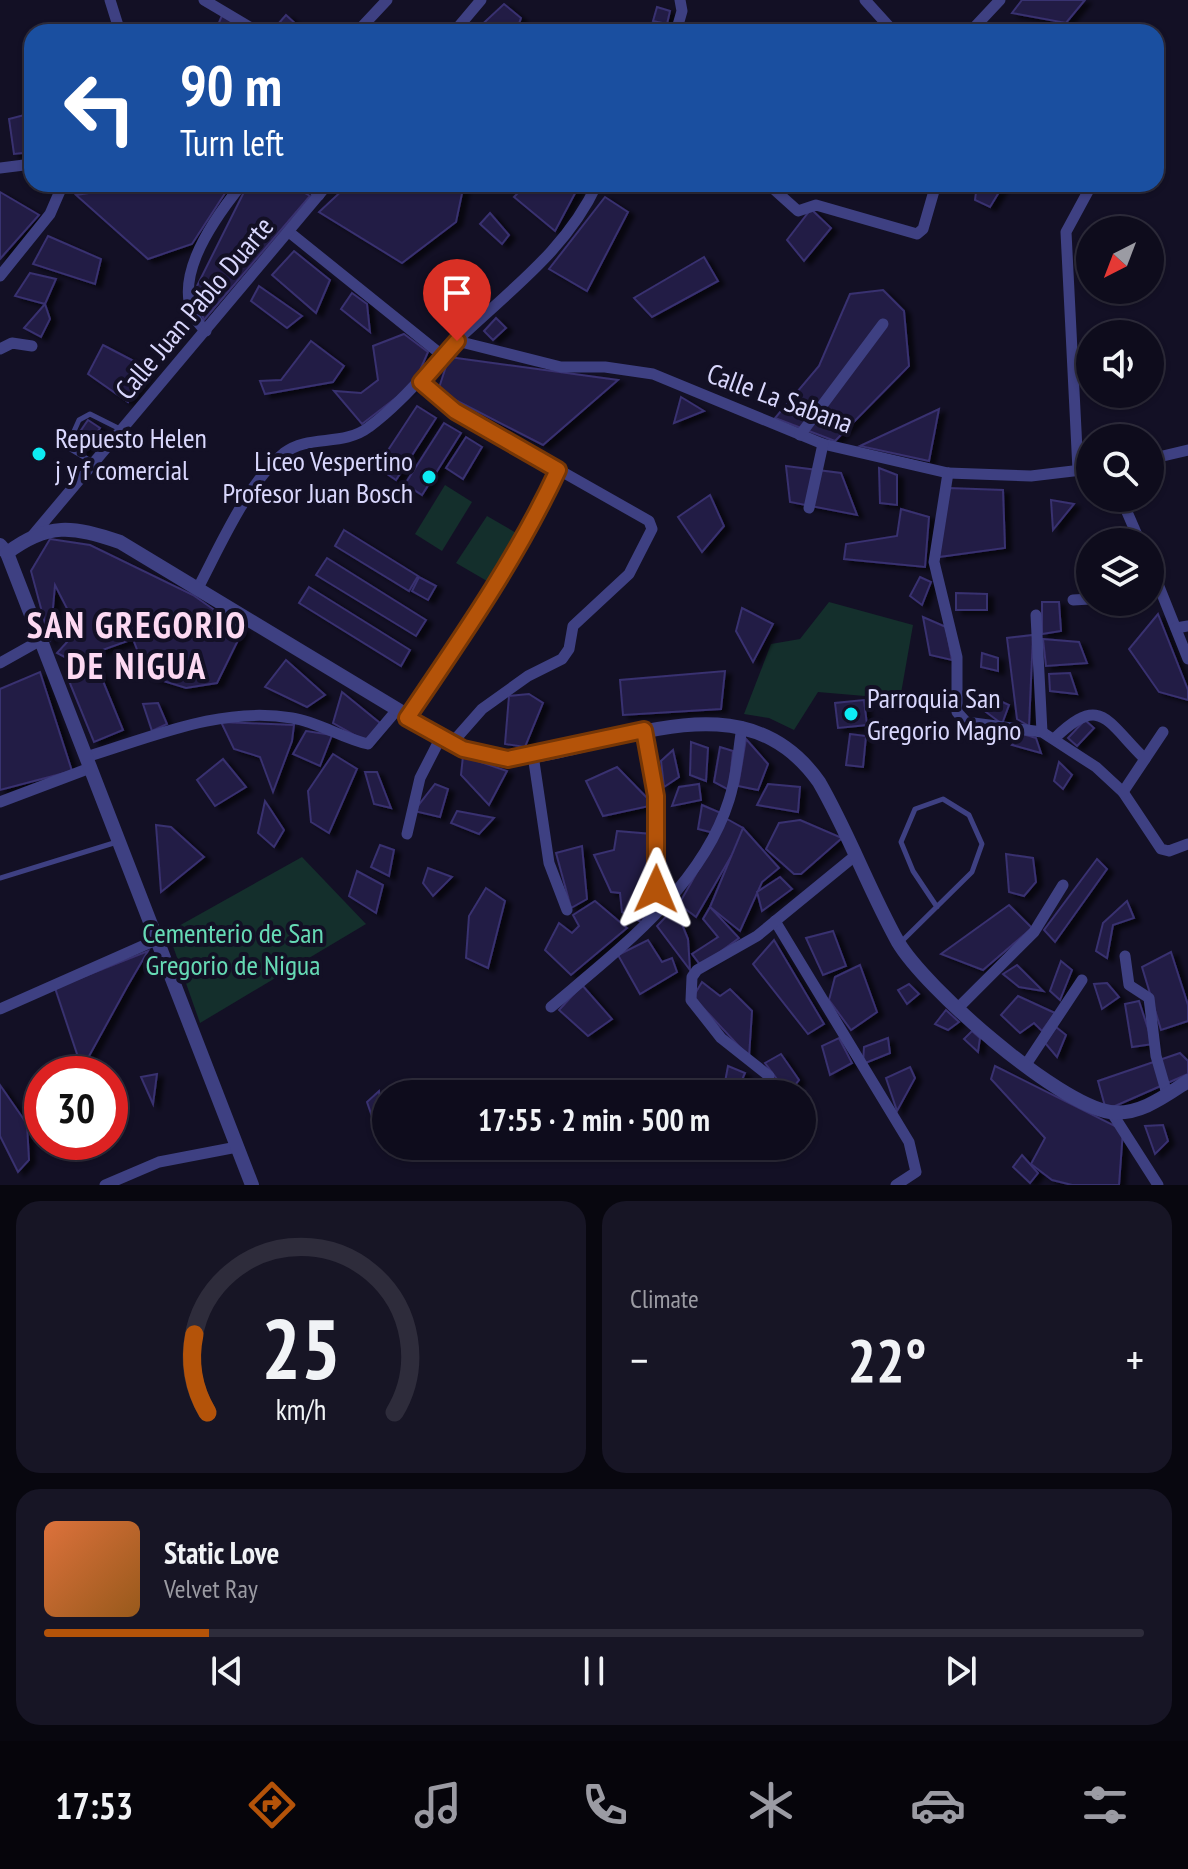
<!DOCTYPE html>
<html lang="en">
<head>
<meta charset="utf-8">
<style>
	body { margin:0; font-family:"PT Sans Narrow",sans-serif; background:#171525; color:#f1f3f6; height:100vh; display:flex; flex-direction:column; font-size:30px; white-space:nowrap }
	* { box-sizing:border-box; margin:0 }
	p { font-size:26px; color:#9b9ba3 }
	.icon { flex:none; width:44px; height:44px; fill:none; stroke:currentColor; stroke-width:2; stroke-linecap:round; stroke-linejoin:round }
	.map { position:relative; height:1185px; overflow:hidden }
	.sheet { display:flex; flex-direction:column; gap:16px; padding:16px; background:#08070f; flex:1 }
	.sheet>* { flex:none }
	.guide { position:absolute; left:24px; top:24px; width:1140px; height:168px; border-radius:24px; box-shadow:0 2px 6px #0004,0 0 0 2px #2e2c3b; background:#1a4fa0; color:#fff; overflow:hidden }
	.needle { width:52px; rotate:222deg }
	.fabs { position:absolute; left:1076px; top:216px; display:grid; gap:16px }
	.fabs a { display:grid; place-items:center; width:88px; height:88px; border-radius:50%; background:#0e0c1c; box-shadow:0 2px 6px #0004,0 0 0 2px #2e2c3b; font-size:40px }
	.speed { position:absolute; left:24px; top:1056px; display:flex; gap:16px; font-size:40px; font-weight:700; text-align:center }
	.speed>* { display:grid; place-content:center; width:104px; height:104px; border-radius:50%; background:#0e0c1c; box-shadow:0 2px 6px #0004,0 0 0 2px #2e2c3b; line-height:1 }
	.speed .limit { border:12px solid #d22; background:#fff; color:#111 }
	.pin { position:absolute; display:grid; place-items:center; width:68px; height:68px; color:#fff; margin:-82px -34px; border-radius:50% 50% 50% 0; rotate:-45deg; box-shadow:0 0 8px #0007 }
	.pin .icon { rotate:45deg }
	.me { position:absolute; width:88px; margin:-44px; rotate:1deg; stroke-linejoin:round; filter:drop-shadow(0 0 6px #0008) }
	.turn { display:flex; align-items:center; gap:28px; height:168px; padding:0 24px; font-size:36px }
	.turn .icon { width:104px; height:104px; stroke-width:2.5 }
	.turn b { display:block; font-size:56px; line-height:68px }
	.big { font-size:60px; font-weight:800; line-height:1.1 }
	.sheet .tile { flex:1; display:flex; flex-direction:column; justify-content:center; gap:12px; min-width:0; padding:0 28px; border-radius:24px; background:#171525 }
	.sheet .dial { align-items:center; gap:0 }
	.dial svg { height:208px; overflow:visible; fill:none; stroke:#2e2c3b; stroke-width:7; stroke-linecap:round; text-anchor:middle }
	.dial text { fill:#f1f3f6; stroke:none }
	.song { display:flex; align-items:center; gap:24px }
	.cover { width:96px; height:96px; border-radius:12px; background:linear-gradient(135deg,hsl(20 70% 55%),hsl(30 70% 35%)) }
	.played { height:8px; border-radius:4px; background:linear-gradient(90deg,#b45309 15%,#2e2c3b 15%) }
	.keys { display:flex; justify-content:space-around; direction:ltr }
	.heat { display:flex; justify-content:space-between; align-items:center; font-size:44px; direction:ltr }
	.sheet .tiles { flex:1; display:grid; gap:16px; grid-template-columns:1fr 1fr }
	.tile:last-child { grid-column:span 2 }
	.trip { position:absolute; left:372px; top:1080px; width:444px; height:80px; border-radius:40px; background:#0e0c1c; box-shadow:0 2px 6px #0004,0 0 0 2px #2e2c3b; font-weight:800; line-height:80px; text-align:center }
	.dock { display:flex; height:128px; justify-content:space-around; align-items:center; background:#06050b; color:#9b9ba3 }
	.dock .icon { width:56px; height:56px }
	.dock .on { color:#b45309 }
	.dock b { font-size:36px; color:#f1f3f6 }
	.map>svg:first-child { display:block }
</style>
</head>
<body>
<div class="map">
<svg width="1188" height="1185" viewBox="0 0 1188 1185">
	<defs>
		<filter id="shadow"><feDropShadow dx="6" dy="3.5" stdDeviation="2" flood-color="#0009"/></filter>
	</defs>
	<rect width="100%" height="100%" fill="#131025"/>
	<!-- green -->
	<g fill="#142f2c">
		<polygon points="445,485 472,502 442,551 415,534"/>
		<polygon points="487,516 518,534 487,581 456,563"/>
		<polygon points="829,602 913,625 900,699 818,692 794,730 769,718 744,714 771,644 800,639"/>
		<polygon points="302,857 366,924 200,1023 168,932"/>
	</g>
	<!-- building -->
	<g fill="#231d45" stroke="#393070" stroke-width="2" filter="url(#shadow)">
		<polygon points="1022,0 1085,0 1066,23 1012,13"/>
		<polygon points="504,4 521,18 516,32 474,32"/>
		<polygon points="657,7 670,11 667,24 653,21"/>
		<polygon points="223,13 239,25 233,32 215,32"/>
		<polygon points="286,15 297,25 290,32 271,32"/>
		<polygon points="32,113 32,152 14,154 9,119"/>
		<polygon points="147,184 231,184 192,244 148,259 76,195"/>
		<polygon points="248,184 289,184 310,196 204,320 193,294"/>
		<polygon points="349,184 464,184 456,222 402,263 319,212"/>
		<polygon points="527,184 580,184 555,231 514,197"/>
		<polygon points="977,184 1004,184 990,207 975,200"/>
		<polygon points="0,192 39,215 0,259"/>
		<polygon points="605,197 628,212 587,291 549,269"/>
		<polygon points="811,209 831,228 804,261 787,240"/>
		<polygon points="490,213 509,235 502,244 480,224"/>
		<polygon points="48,236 101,259 95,284 33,264"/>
		<polygon points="294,251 330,280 316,313 272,275"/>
		<polygon points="704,257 718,281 652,317 634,298"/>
		<polygon points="30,273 56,279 45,304 15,296"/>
		<polygon points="259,286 302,316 287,328 251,301"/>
		<polygon points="883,290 904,311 909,366 835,441 775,418 819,366 850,294"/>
		<polygon points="352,293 367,304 370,332 341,309"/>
		<polygon points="45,304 50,319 41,337 24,328"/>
		<polygon points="496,318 506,328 493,340 484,331"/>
		<polygon points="404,334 428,352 414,384 362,424 334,391 361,393 378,380 373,346"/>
		<polygon points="311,341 344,366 333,382 265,394 260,381 281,380"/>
		<polygon points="103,345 149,369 128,402 88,374"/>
		<polygon points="449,357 618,380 543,445 438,391"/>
		<polygon points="681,397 704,411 674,423"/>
		<polygon points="417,406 436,418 396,480 377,467"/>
		<polygon points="939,409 929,461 860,446"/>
		<polygon points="88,420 100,428 83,453 71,445"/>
		<polygon points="444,423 461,433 422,495 405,484"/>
		<polygon points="466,437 482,447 463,479 446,468"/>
		<polygon points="786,466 841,473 857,515 790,502"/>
		<polygon points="879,468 897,475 897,505 880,503"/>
		<polygon points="948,488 1003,490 1005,548 939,557"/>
		<polygon points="710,495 724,526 702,552 678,517"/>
		<polygon points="1051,500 1074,504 1053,530"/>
		<polygon points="901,509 929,517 925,567 844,559 846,544 897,536"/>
		<polygon points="344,530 418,576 409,591 335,546"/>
		<polygon points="50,539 90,545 193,595 243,630 217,683 186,688 147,676 133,639 72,661 57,653 78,630 55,585 50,642 31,571"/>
		<polygon points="327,558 426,620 416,636 316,575"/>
		<polygon points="419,577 436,586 428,600 412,591"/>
		<polygon points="920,577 931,582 922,605 910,596"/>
		<polygon points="309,587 410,650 401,666 299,603"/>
		<polygon points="956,593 987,594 987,610 956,610"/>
		<polygon points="1042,602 1059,602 1061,631 1042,634"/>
		<polygon points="742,608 773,624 753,662 736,631"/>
		<polygon points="1158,614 1188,690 1188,700 1159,692 1129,649"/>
		<polygon points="923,617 946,627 952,660 930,655"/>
		<polygon points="1033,635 1029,726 1017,719 1007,638"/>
		<polygon points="1043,639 1079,642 1087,663 1046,666"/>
		<polygon points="982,653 998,658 998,671 981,667"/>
		<polygon points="286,660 325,695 307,707 265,687"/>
		<polygon points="96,664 123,730 94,742 67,676"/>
		<polygon points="725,671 721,709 623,715 620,680"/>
		<polygon points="40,672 72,771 0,790 0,689"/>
		<polygon points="1070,673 1077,694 1050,691 1049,674"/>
		<polygon points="342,692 380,723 367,742 333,723"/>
		<polygon points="983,693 1009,705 1002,724 982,709"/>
		<polygon points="529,694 543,703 525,747 505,744 509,696"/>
		<polygon points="864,700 867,725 838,728 835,703"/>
		<polygon points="158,703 167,724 152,731 143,704"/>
		<polygon points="1085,720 1094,728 1077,746 1068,738"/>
		<polygon points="221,722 294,725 292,741 273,792 260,757 234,749"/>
		<polygon points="306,731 332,735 320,766 293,754"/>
		<polygon points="850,734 866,736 863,767 846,765"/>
		<polygon points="1023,734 1036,738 1041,753 1012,745"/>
		<polygon points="746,739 768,764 758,790 738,786"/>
		<polygon points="691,742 708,748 706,781 690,775"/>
		<polygon points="720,747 733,751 729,790 714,782"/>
		<polygon points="673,750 679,777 664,787 661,761"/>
		<polygon points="333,754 357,769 329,833 311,822 308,791"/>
		<polygon points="463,756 507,771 489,805 461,775"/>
		<polygon points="223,759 246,787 215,806 197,780"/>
		<polygon points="1059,762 1072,775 1063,789 1054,781"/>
		<polygon points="617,767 654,805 603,816 586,781"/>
		<polygon points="365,772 377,772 391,808 374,804"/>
		<polygon points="435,784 448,789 440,817 414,811"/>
		<polygon points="699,784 701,800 672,806 679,787"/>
		<polygon points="768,784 800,787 798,812 757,805"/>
		<polygon points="265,801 284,830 274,847 258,833"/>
		<polygon points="702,805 721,813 714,833 698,829"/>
		<polygon points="457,811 494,818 479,834 451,823"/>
		<polygon points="727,819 743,828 737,846 696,917 679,904"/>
		<polygon points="800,820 842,838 801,874 794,874 766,849 779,823"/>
		<polygon points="156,825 171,827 204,857 161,892"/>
		<polygon points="743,828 779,868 762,882 740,931 710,907"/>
		<polygon points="617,831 652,834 643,923 622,912 620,893 611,892 594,855 614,850"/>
		<polygon points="380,845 394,850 389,876 371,867"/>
		<polygon points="582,846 587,899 571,908 556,853"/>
		<polygon points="1006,854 1033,858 1036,882 1024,896 1009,892"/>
		<polygon points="1097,859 1107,869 1055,942 1044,930"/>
		<polygon points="428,868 452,877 433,896 423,883"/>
		<polygon points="357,871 383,885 376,913 349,896"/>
		<polygon points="780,877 792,889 762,911 757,892"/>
		<polygon points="486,888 505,901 488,968 466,958 469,916"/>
		<polygon points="595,901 627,928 571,975 545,950 559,923 572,933 579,926 573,915"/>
		<polygon points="1127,901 1134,918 1113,925 1107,958 1096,951 1103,923"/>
		<polygon points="1009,905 1032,928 983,970 941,954"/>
		<polygon points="675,907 688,939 690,970 657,926"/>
		<polygon points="710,907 739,938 701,966 692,954 718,937 703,919"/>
		<polygon points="833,931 846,966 823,975 806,938"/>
		<polygon points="648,940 662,962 672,958 677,972 640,994 618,955"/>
		<polygon points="774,940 824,1024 808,1034 753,964"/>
		<polygon points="148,951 127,987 82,1069 55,988"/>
		<polygon points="1171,952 1188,1005 1188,1021 1161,1030 1142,967"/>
		<polygon points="1061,961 1072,970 1060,1000 1050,991"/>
		<polygon points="860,965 877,1012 851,1030 829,1000 835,977"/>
		<polygon points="1017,965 1043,991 1019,987 1003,974"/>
		<polygon points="702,982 720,996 730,989 752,1011 749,1057 693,997"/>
		<polygon points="1107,983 1119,997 1102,1009 1094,984"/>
		<polygon points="909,984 919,994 907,1004 898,990"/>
		<polygon points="582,985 612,1019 588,1036 559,1010"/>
		<polygon points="1018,996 1055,1013 1042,1031 1034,1023 1020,1033 1001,1015"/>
		<polygon points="1139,1001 1153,1044 1132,1047 1125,1004"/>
		<polygon points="946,1010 959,1022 948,1030 935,1024"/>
		<polygon points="1056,1027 1066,1035 1057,1057 1045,1043"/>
		<polygon points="972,1031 980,1038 978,1052 964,1039"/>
		<polygon points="839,1038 852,1063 830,1075 822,1046"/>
		<polygon points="888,1038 890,1053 863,1064 864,1047"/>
		<polygon points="1180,1053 1188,1061 1188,1074 1106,1110 1098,1081"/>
		<polygon points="781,1054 799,1080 788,1094 765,1063"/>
		<polygon points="728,1066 745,1073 736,1094 725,1082"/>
		<polygon points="995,1066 1123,1130 1119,1185 1072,1185 1052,1180 1031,1164 1045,1138 991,1079"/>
		<polygon points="910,1067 915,1078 897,1111 886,1078"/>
		<polygon points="157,1074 153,1104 141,1077"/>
		<polygon points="0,1085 27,1124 29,1160 18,1172 0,1136"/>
		<polygon points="379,1091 381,1106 376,1128 367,1102"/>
		<polygon points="1163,1125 1168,1141 1155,1154 1145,1126"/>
		<polygon points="1022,1155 1038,1173 1030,1183 1013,1167"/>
	</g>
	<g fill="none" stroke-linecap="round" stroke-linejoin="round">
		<!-- service -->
		<g stroke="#3e4082" stroke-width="5">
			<polyline points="94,463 67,447 79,420 90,414 122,430"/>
			<polyline points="0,878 117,842"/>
			<polyline points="900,943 972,872 982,844 969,815 943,799 915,809 901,842 913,871 937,907"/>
		</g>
		<!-- minor -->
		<g stroke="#3e4082" stroke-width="11">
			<polyline points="110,0 120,32"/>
			<polyline points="204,0 258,32"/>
			<polyline points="865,0 894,32"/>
			<polyline points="357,32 387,0"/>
			<polyline points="454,32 481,0"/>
			<polyline points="676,32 682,11 680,0"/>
			<polyline points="970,32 1000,0"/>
			<polyline points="0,168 32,164"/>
			<polyline points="308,184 319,195"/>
			<polyline points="768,184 798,211 816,205 917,234 923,229 936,184"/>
			<polyline points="289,232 443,356"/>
			<polyline points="0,276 50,214 63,184"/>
			<path d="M206,331C161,291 213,220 242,184"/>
			<polyline points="457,341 561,367 605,367 653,374 823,444 948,473 1031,476 1090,469"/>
			<polyline points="0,349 12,343 32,346"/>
			<polyline points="421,382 455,411 649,521 652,529 629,574 573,626 569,649 562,659 528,676 482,709 452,743"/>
			<polyline points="800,435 883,324"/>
			<polyline points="1150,459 1188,450"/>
			<polyline points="1078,470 1066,232 1092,184"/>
			<polyline points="948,473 934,562 957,657 957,712 966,722 1042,732 1096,767 1123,792 1161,849 1169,851 1188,844"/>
			<polyline points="1121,498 1140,542"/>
			<polyline points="809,508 823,444"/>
			<polyline points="33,535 328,184"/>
			<polyline points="1150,564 1188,659"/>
			<path d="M199,586C220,546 248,482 284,453C309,434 343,447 369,427C406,400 432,363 465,333C514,287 568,247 597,184"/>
			<polyline points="1073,600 1090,599"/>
			<polyline points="1036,615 1042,732"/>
			<polyline points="1176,628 1188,626"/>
			<polyline points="0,663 41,640"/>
			<path d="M407,718C462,637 517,559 558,470"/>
			<polyline points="644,730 656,796 656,912"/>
			<path d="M1054,739C1101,693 1106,721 1145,759"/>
			<polyline points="533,755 549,863 567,910"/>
			<path d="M86,757C152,737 221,706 292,718C318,722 342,738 368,744L396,711"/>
			<polyline points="1123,792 1163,732"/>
			<polyline points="0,802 90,768"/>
			<polyline points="407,834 420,778 441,737"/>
			<polyline points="775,921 909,1142 916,1172 896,1185"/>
			<polyline points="1125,956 1129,985 1149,998 1156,1056 1167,1094"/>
			<path d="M551,1007C618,950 702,887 729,800C737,776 738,751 742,727"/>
			<polyline points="959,1007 1034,932 1063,885"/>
			<polyline points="0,1009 156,940"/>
			<polyline points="1025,1066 1082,980"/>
			<polyline points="769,1076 721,1038 691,1000 692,977 697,970 757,936 856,855"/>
			<polyline points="1112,1113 1158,1185"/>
			<polyline points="105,1185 159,1162 237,1147"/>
		</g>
		<!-- tertiary -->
		<g stroke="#3e4082" stroke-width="14">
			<polyline points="0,545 7,553 252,1185"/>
			<path d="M7,553C48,522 73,526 120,542L463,749C478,753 496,760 511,759C615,750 742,673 819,782C849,834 869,890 898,942C925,988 1057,1104 1110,1112C1139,1116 1165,1096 1188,1081"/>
		</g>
	</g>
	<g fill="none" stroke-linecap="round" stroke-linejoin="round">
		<!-- route casing -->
		<g stroke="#753606" stroke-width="20">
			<path id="route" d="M457,341L421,382L455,411L558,470C517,558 462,637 407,718L463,749L508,759L644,730L656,796V889"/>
		</g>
		<!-- route -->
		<use href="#route" stroke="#b45309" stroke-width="14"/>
	</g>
	<!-- markers -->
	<g fill="#0debf3" stroke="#131025" stroke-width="3">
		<circle cx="39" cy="454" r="8"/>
		<circle cx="429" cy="477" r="8"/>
		<circle cx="851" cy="714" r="8"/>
	</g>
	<g text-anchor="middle" stroke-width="8" stroke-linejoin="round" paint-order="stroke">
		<!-- street labels -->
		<g font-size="28" fill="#d9d7fd" stroke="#131025">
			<text transform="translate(194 308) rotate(-50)" y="10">Calle Juan Pablo Duarte</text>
			<text transform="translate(780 398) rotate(20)" y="10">Calle La Sabana</text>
		</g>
		<!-- poi labels -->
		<g font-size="28" fill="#d9d7fd" stroke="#131025" text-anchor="start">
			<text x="55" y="448">Repuesto Helen<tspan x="55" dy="32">j y f comercial</tspan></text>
			<text x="413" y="471" text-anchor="end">Liceo Vespertino<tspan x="413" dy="32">Profesor Juan Bosch</tspan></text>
			<text x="867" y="708">Parroquia San<tspan x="867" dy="32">Gregorio Magno</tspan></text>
		</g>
		<!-- park labels -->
		<g font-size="28" fill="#66dab5" stroke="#131025">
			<text x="233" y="943">Cementerio de San<tspan x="233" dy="32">Gregorio de Nigua</tspan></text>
		</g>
		<!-- district labels -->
		<g font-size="36" font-weight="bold" letter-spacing="2" fill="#fdd9f2" stroke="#131025">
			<text x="137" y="638">SAN GREGORIO<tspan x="137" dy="41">DE NIGUA</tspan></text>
		</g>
	</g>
</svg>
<div class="fabs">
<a><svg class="needle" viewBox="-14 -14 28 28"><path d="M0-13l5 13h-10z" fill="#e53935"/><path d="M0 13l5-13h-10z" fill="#9b9ba3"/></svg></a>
<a><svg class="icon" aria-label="sound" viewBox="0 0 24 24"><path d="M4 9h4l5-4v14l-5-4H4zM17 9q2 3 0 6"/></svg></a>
<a><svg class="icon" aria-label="search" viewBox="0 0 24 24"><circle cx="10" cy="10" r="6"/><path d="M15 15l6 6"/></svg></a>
<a><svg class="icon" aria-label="layers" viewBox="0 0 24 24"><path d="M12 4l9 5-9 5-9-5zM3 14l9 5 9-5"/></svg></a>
</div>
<div class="speed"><div class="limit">30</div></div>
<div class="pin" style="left:457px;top:341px;background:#d93025"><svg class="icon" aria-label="arrive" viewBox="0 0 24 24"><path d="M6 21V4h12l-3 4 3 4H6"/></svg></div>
<svg class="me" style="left:656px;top:889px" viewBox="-20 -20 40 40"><path d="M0-17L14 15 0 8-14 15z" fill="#b45309" stroke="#fff" stroke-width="4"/></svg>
<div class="trip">17:55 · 2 min · 500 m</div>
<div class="guide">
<div class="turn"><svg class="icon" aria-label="left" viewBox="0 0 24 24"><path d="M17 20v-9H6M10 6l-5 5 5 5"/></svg><div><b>90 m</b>Turn left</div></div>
</div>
</div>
<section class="sheet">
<div class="tiles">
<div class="tile dial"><svg viewBox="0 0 100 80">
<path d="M14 69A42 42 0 1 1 86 69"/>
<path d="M14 69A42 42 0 0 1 9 39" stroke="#b45309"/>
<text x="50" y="56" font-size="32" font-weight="700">25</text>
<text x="50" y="72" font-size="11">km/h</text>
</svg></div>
<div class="tile"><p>Climate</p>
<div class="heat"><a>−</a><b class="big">22°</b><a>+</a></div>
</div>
<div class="tile">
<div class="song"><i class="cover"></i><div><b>Static Love</b><p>Velvet Ray</p></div></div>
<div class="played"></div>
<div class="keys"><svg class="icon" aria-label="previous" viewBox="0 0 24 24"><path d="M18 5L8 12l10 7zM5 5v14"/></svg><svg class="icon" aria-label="pause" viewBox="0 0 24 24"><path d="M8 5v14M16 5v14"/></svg><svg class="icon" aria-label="next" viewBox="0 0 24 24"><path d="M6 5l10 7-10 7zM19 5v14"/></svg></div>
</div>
</div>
</section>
<nav class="dock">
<b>17:53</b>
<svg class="icon on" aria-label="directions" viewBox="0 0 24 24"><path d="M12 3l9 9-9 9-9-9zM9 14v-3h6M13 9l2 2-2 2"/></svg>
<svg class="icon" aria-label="music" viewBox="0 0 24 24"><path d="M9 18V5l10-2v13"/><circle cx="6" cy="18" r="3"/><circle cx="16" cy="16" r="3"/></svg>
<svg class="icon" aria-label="phone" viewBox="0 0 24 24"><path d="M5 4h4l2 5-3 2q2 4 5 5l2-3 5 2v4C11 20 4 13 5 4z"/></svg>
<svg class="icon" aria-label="climate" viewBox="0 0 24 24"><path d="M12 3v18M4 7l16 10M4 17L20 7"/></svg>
<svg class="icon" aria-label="car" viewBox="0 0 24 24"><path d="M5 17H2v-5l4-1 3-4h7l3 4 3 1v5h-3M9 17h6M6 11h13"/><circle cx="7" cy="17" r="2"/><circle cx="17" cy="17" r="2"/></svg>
<svg class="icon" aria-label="filters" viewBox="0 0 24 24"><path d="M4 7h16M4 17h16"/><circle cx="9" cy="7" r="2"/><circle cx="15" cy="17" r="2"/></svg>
</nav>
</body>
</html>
